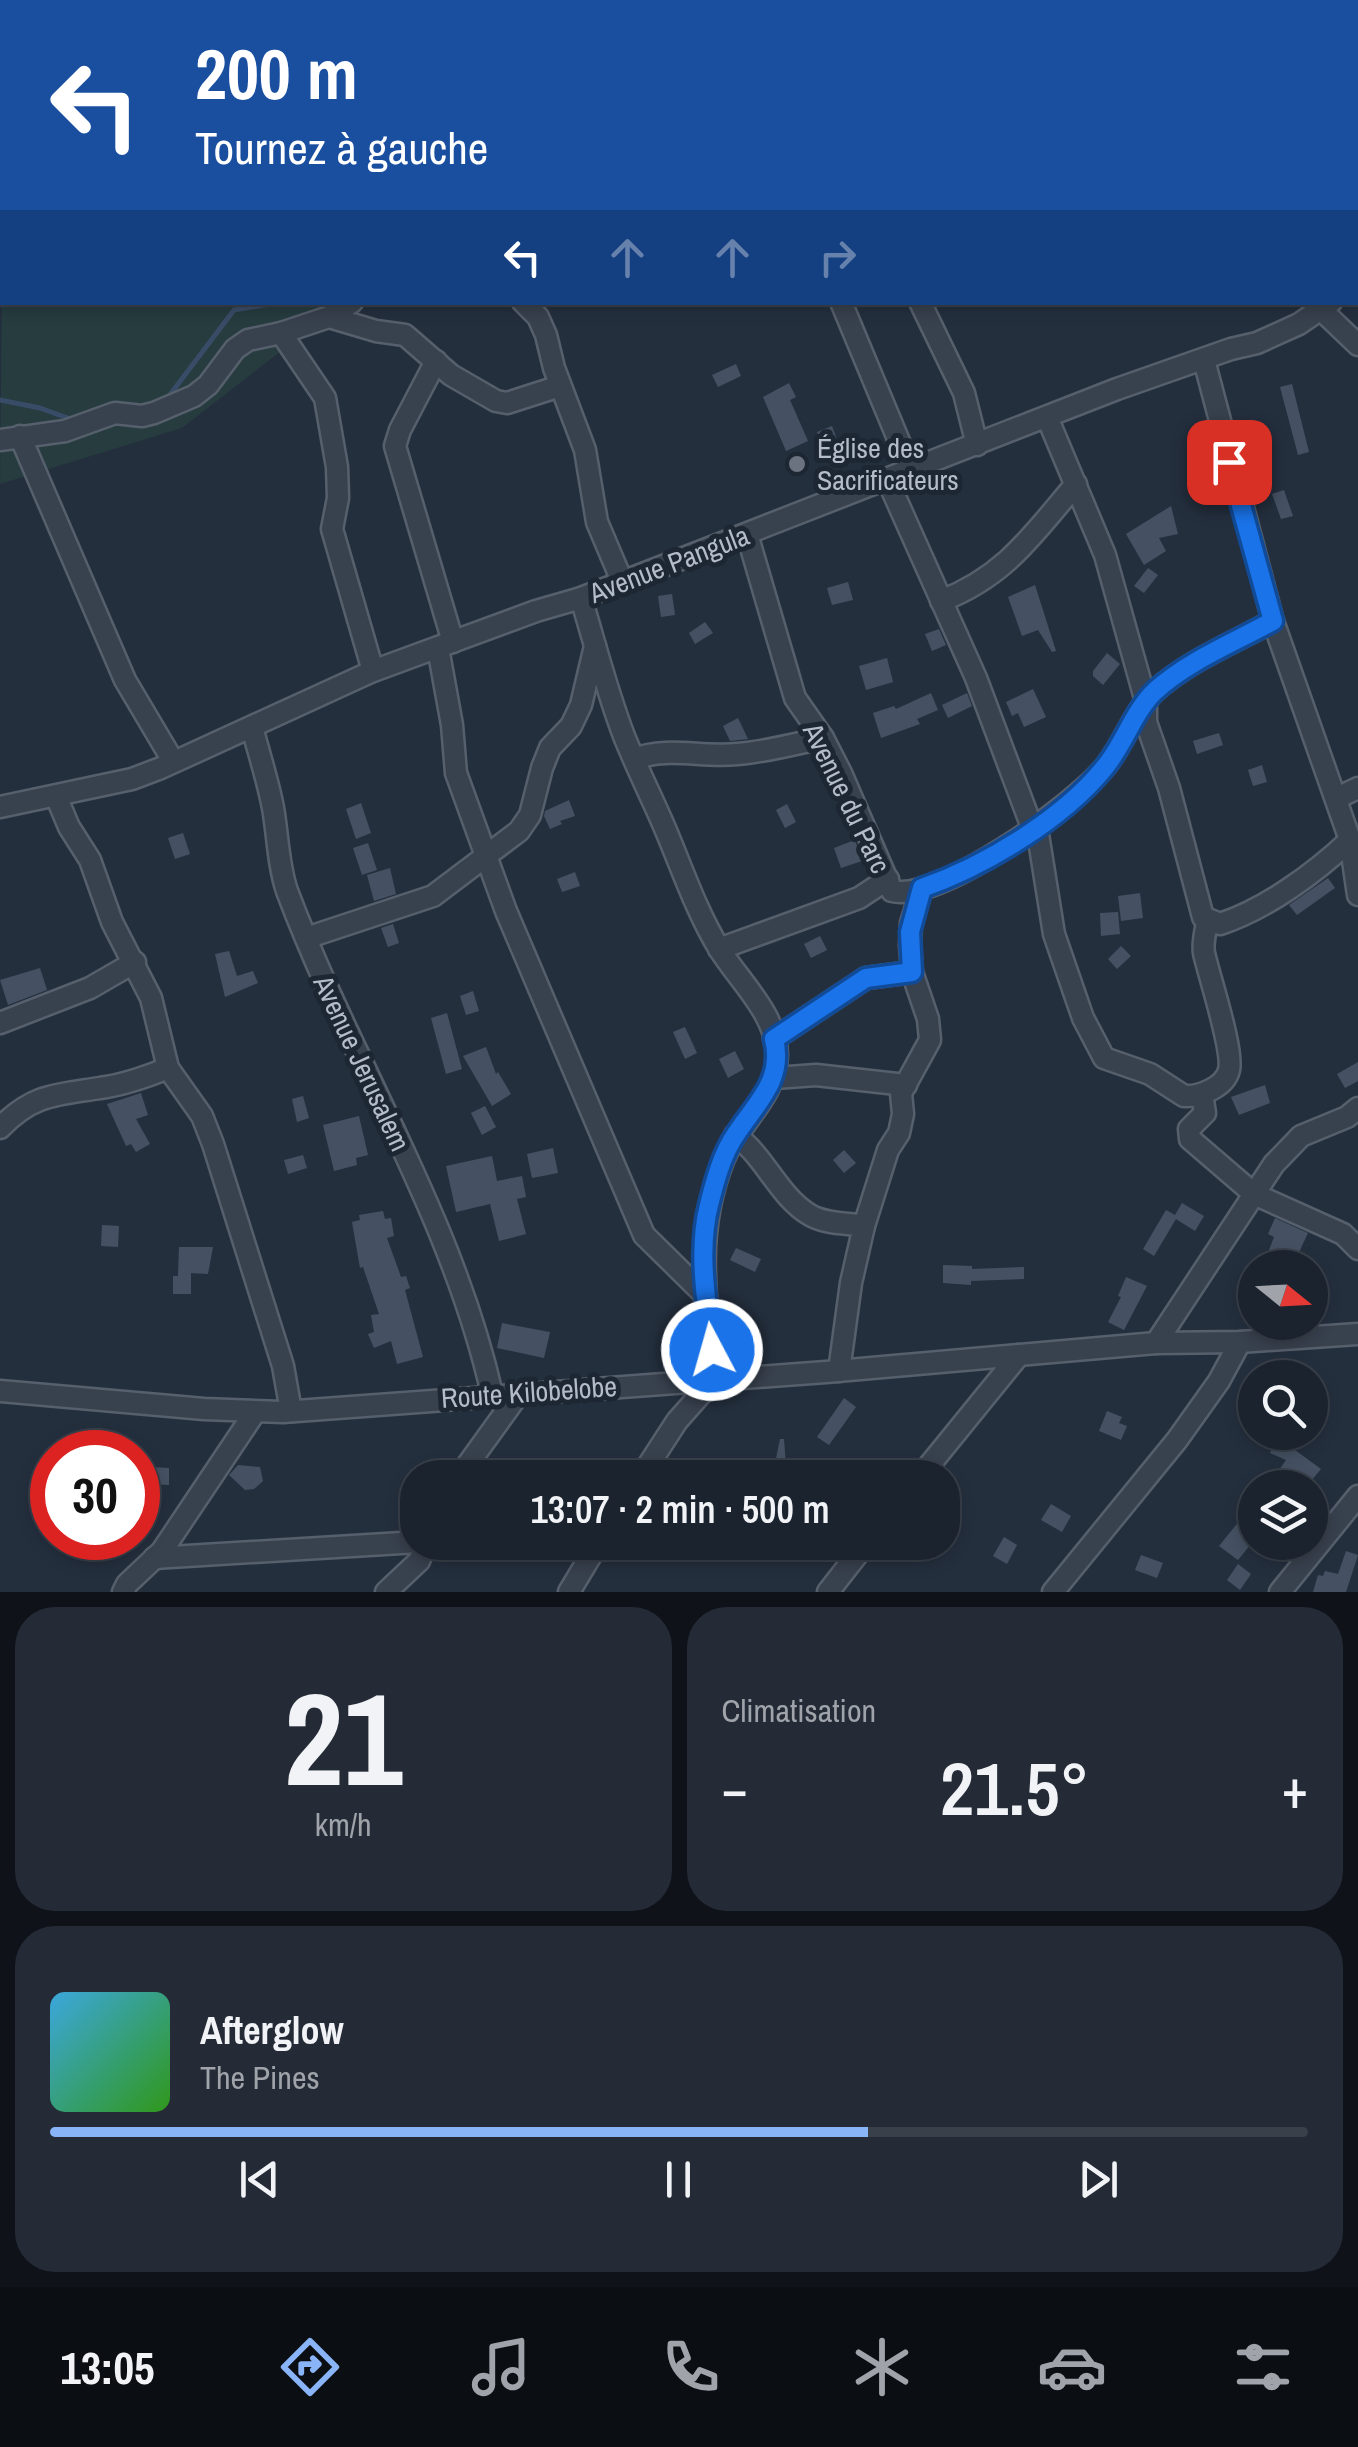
<!DOCTYPE html>
<html lang="fr">
<head>
<meta charset="utf-8">
<style>
	body { margin:0; font-family:"Archivo Narrow",sans-serif; background:#242b36; color:#f1f3f6; height:100vh; display:flex; flex-direction:column; font-size:38px; white-space:nowrap }
	* { box-sizing:border-box; margin:0 }
	p { font-size:32px; color:#a0a4aa }
	.icon { flex:none; width:55px; height:55px; fill:none; stroke:currentColor; stroke-width:2; stroke-linecap:round; stroke-linejoin:round }
	.map { position:relative; height:1592px; overflow:hidden }
	.drawer { display:flex; flex-direction:column; gap:15px; padding:15px; background:#0f1319; flex:1 }
	.drawer>* { flex:none }
	.hud { position:absolute; left:0px; top:0px; width:1360px; height:305px; box-shadow:0 5px 15px #0003,0 0 0 2px #39404a; background:#1a4fa0; color:#fff; overflow:hidden }
	.needle { width:65px; rotate:108deg }
	.buttons { position:absolute; left:1238px; top:1250px; display:grid; gap:20px }
	.buttons a { display:grid; place-items:center; width:90px; height:90px; border-radius:50%; background:#1b232e; box-shadow:0 5px 15px #0003,0 0 0 2px #39404a; font-size:50px }
	.speed { position:absolute; left:30px; top:1430px; display:flex; gap:20px; font-size:50px; font-weight:700; text-align:center }
	.speed>* { display:grid; place-content:center; width:130px; height:130px; border-radius:50%; background:#1b232e; box-shadow:0 5px 15px #0003,0 0 0 2px #39404a; line-height:1 }
	.speed .limit { border:15px solid #d22; background:#fff; color:#111 }
	.pin { position:absolute; display:grid; place-items:center; width:85px; height:85px; color:#fff; margin:-42px; border-radius:20px; box-shadow:0 5px 15px #0006 }
	.me { position:absolute; width:110px; margin:-55px; rotate:354deg; stroke-linejoin:round; filter:drop-shadow(0 0 8px #0008) }
	.turn { display:flex; align-items:center; gap:35px; height:210px; padding:0 30px; font-size:45px }
	.turn .icon { width:130px; height:130px; stroke-width:2.5 }
	.turn b { display:block; font-size:70px; line-height:85px }
	.lanes { display:flex; align-items:center; height:95px; padding:0 30px; background:#0003; justify-content:center; gap:50px; direction:ltr }
	.lanes .off { opacity:.35 }
	.big { font-size:75px; font-weight:600; line-height:1.1 }
	.drawer .card { flex:1; display:flex; flex-direction:column; justify-content:center; gap:15px; min-width:0; padding:0 35px; border-radius:40px; background:#242b36 }
	.drawer .dial { align-items:center; gap:0 }
	.dial b { font-size:130px; line-height:1 }
	.song { display:flex; align-items:center; gap:30px }
	.cover { width:120px; height:120px; border-radius:15px; background:linear-gradient(135deg,hsl(200 70% 55%),hsl(110 70% 35%)) }
	.played { height:10px; border-radius:5px; background:linear-gradient(90deg,#8ab4f8 65%,#39404a 65%) }
	.keys { display:flex; justify-content:space-around; direction:ltr }
	.heat { display:flex; justify-content:space-between; align-items:center; font-size:55px; direction:ltr }
	.drawer .tiles { flex:1; display:grid; gap:15px; grid-template-columns:1fr 1fr }
	.card:last-child { grid-column:span 2 }
	.trip { position:absolute; left:400px; top:1460px; width:560px; height:100px; border-radius:40px; background:#1b232e; box-shadow:0 5px 15px #0003,0 0 0 2px #39404a; font-weight:600; line-height:100px; text-align:center }
	.tabs { display:flex; height:160px; justify-content:space-around; align-items:center; background:#0b0e12; color:#a0a4aa }
	.tabs .icon { width:70px; height:70px }
	.tabs .selected { color:#8ab4f8 }
	.tabs b { font-size:45px; color:#f1f3f6 }
	.map>svg:first-child { display:block }
</style>
</head>
<body>
<div class="map">
<svg width="1358" height="1592" viewBox="0 0 1358 1592">
	<rect width="100%" height="100%" fill="#242f3e"/>
	<!-- green -->
	<g fill="#263c3f">
		<polygon points="439,0 1012,0 433,2"/>
		<polygon points="2,285 2,302 343,303 182,428 0,484"/>
	</g>
	<g fill="none" stroke-linecap="round" stroke-linejoin="round">
		<!-- stream -->
		<g stroke="#394c67" stroke-width="5">
			<polyline points="631,0 636,2"/>
			<polyline points="740,0 761,2"/>
			<polyline points="565,2 567,0"/>
			<polyline points="693,2 699,0"/>
			<polyline points="919,2 922,0"/>
			<polyline points="0,400 40,408 73,420"/>
			<polyline points="166,400 234,310 282,302"/>
		</g>
	</g>
	<!-- building -->
	<g fill="#455162">
		<polygon points="736,364 741,376 718,387 712,375"/>
		<polygon points="789,383 796,397 790,400 808,441 786,451 763,397"/>
		<polygon points="1292,384 1309,452 1298,455 1280,387"/>
		<polygon points="832,426 840,448 825,454 817,432"/>
		<polygon points="1284,490 1293,516 1281,519 1272,494"/>
		<polygon points="1171,506 1178,534 1159,538 1166,551 1144,565 1126,534"/>
		<polygon points="1148,568 1158,575 1144,593 1134,586"/>
		<polygon points="848,582 853,600 832,605 827,588"/>
		<polygon points="1035,585 1056,651 1052,652 1038,630 1022,636 1008,597"/>
		<polygon points="672,594 675,615 661,617 658,596"/>
		<polygon points="705,622 713,633 695,644 689,633"/>
		<polygon points="939,629 946,645 932,651 925,634"/>
		<polygon points="1107,653 1120,664 1103,685 1093,676 1093,671"/>
		<polygon points="887,658 893,682 866,690 859,666"/>
		<polygon points="1033,689 1046,717 1024,727 1018,713 1012,716 1006,702"/>
		<polygon points="931,693 938,710 917,719 920,724 881,738 873,713 894,706 896,709"/>
		<polygon points="967,693 972,706 948,718 942,705"/>
		<polygon points="738,718 748,739 730,741 723,726"/>
		<polygon points="1219,733 1223,745 1197,754 1193,741"/>
		<polygon points="1262,765 1267,782 1253,786 1248,770"/>
		<polygon points="569,800 575,816 560,821 562,824 550,829 544,816 545,811"/>
		<polygon points="361,803 371,833 356,839 346,809"/>
		<polygon points="787,804 796,822 785,828 776,810"/>
		<polygon points="183,833 190,854 175,859 168,838"/>
		<polygon points="855,840 862,861 841,868 834,848"/>
		<polygon points="368,843 377,870 362,875 353,848"/>
		<polygon points="390,868 396,894 374,901 367,875"/>
		<polygon points="575,872 580,886 562,892 557,879"/>
		<polygon points="1328,878 1335,888 1297,915 1289,905"/>
		<polygon points="1140,893 1143,918 1121,921 1118,896"/>
		<polygon points="1118,912 1120,934 1101,936 1100,913"/>
		<polygon points="393,924 399,943 388,947 381,928"/>
		<polygon points="820,936 827,950 811,958 804,944"/>
		<polygon points="1121,946 1131,956 1117,969 1108,959"/>
		<polygon points="229,951 237,976 253,971 258,983 225,997 215,954"/>
		<polygon points="40,968 47,990 8,1005 0,980"/>
		<polygon points="473,991 479,1011 466,1015 460,996"/>
		<polygon points="447,1013 462,1069 446,1074 431,1018"/>
		<polygon points="685,1027 697,1053 685,1059 673,1032"/>
		<polygon points="486,1047 496,1074 498,1072 511,1094 492,1106 463,1056"/>
		<polygon points="735,1051 744,1069 728,1078 719,1059"/>
		<polygon points="1358,1062 1358,1081 1345,1088 1337,1074"/>
		<polygon points="1265,1085 1270,1103 1239,1115 1231,1097"/>
		<polygon points="141,1093 148,1115 136,1119 150,1144 136,1152 131,1144 126,1146 107,1104"/>
		<polygon points="303,1096 309,1118 297,1122 292,1099"/>
		<polygon points="485,1106 496,1127 482,1135 471,1113"/>
		<polygon points="359,1116 368,1155 356,1158 357,1165 334,1171 323,1125"/>
		<polygon points="553,1148 558,1173 532,1178 527,1154"/>
		<polygon points="844,1150 856,1163 844,1173 833,1160"/>
		<polygon points="303,1155 307,1168 288,1174 284,1160"/>
		<polygon points="492,1156 497,1181 522,1176 526,1197 517,1199 526,1234 499,1241 490,1204 456,1212 446,1166"/>
		<polygon points="1182,1203 1204,1216 1195,1231 1176,1219 1154,1256 1143,1249 1166,1210 1175,1215"/>
		<polygon points="383,1211 385,1219 391,1218 394,1236 387,1238 401,1277 406,1276 410,1288 405,1290 423,1357 397,1364 391,1341 374,1348 368,1334 374,1332 371,1315 379,1314 363,1267 360,1268 352,1222 360,1220 359,1215"/>
		<polygon points="1275,1218 1308,1233 1295,1261 1269,1250 1274,1237 1268,1234"/>
		<polygon points="102,1225 119,1226 118,1247 101,1246"/>
		<polygon points="179,1247 213,1247 208,1274 191,1273 191,1294 173,1294 173,1276 178,1276"/>
		<polygon points="736,1248 761,1259 755,1272 730,1260"/>
		<polygon points="943,1265 972,1266 972,1269 1024,1267 1024,1279 971,1281 971,1285 943,1283"/>
		<polygon points="1126,1277 1147,1286 1124,1330 1108,1322 1121,1297 1118,1296"/>
		<polygon points="502,1323 550,1332 544,1358 497,1348"/>
		<polygon points="844,1398 856,1407 829,1445 817,1437"/>
		<polygon points="1107,1411 1122,1417 1119,1423 1127,1426 1121,1440 1099,1431"/>
		<polygon points="1272,1432 1297,1432 1291,1447 1321,1469 1306,1487 1289,1474 1284,1488 1267,1488 1286,1460 1270,1453 1273,1447 1267,1444"/>
		<polygon points="780,1439 784,1439 787,1478 772,1478"/>
		<polygon points="238,1465 260,1467 263,1481 254,1489 245,1490 229,1475"/>
		<polygon points="151,1467 169,1468 169,1485 150,1484"/>
		<polygon points="1051,1504 1071,1516 1062,1532 1041,1520"/>
		<polygon points="1244,1515 1255,1524 1255,1539 1238,1560 1219,1546"/>
		<polygon points="1004,1537 1017,1545 1007,1564 993,1556"/>
		<polygon points="1346,1551 1358,1555 1346,1592 1313,1592 1318,1575 1323,1576 1325,1571 1338,1574"/>
		<polygon points="1141,1555 1163,1563 1157,1578 1135,1570"/>
		<polygon points="1238,1564 1251,1574 1240,1590 1227,1580"/>
	</g>
	<g fill="none" stroke-linecap="round" stroke-linejoin="round">
		<!-- minor casing -->
		<g stroke="#565f6c" stroke-width="25">
			<g id="minor">
				<polyline points="241,0 243,2"/>
				<polyline points="367,2 369,0"/>
				<polyline points="1221,2 1222,0"/>
				<polyline points="1358,132 1358,133"/>
				<polyline points="1358,284 1358,283"/>
				<polyline points="0,285 2,283"/>
				<polyline points="523,302 538,317 546,335 554,368 585,450 597,522 622,581"/>
				<polyline points="841,302 911,470"/>
				<polyline points="920,302 964,393 977,445"/>
				<polyline points="1313,302 1358,345"/>
				<polyline points="329,317 376,331 405,335 451,375 496,401 507,403 560,386"/>
				<polyline points="281,333 325,398 337,467 338,498 332,529 373,671"/>
				<polyline points="1204,360 1273,621 1350,840 1358,895"/>
				<polyline points="436,361 400,430 395,446 453,642"/>
				<path d="M1047,417L1105,555L1146,702V722L1169,788L1203,917L1220,924C1266,909 1315,873 1350,840"/>
				<polyline points="20,436 125,680 173,761"/>
				<polyline points="0,440 65,431 115,413 142,416 154,413 194,396 208,385 235,349 248,340 281,333 329,317 352,302"/>
				<polyline points="887,479 976,678 1033,830"/>
				<path d="M747,534L795,698L823,738L841,773L892,891C939,903 1075,804 1105,767C1123,745 1135,710 1155,691C1188,661 1235,642 1273,621"/>
				<path d="M581,598C595,644 607,692 624,736C636,766 651,796 664,826C682,868 696,911 720,950C740,982 777,1015 777,1055C777,1097 737,1124 723,1161C694,1235 706,1301 715,1378L677,1421L640,1478"/>
				<path d="M941,601C1006,576 1033,534 1076,484"/>
				<polyline points="438,648 452,725 456,773 506,911 644,1235 706,1296"/>
				<path d="M252,727C259,754 268,781 273,808C278,836 278,865 287,891C351,1061 452,1216 492,1394"/>
				<path d="M634,759C668,746 702,758 737,754C766,752 794,744 823,738"/>
				<polyline points="56,796 69,827 90,860 112,922 151,998 168,1068 202,1116 213,1144 283,1366 291,1411"/>
				<polyline points="1337,798 1358,788"/>
				<polyline points="0,807 132,779 161,768 373,671 536,611 581,598 1117,389 1231,349 1257,343 1299,324 1331,302"/>
				<path d="M1037,828L1054,934L1083,1018L1104,1058L1150,1074L1184,1096C1200,1097 1225,1087 1229,1070C1234,1051 1209,976 1204,953C1202,943 1206,931 1207,921"/>
				<polyline points="306,938 433,896 519,831 530,815 542,768 550,748 571,726 581,705 595,646"/>
				<polyline points="719,949 859,898 888,879"/>
				<polyline points="0,1023 90,988 135,962"/>
				<polyline points="774,1039 866,978 912,972"/>
				<polyline points="775,1078 816,1075 906,1085"/>
				<polyline points="1202,1094 1205,1113 1189,1129 1190,1139 1254,1194 1343,1234 1358,1249"/>
				<path d="M0,1128C33,1094 56,1095 100,1088C123,1085 146,1077 168,1068"/>
				<path d="M735,1135C765,1156 778,1196 810,1215C825,1224 847,1223 864,1226"/>
				<polyline points="1156,1343 1274,1164 1301,1136 1347,1117 1358,1108"/>
				<polyline points="839,1371 851,1283 864,1226 888,1150 899,1133 903,1114 901,1093 930,1040 928,1019 912,972 910,945 911,923 922,888"/>
				<polyline points="0,1391 204,1409 283,1412 826,1372 1156,1343 1240,1342 1358,1334"/>
				<polyline points="458,1478 520,1392"/>
				<polyline points="919,1478 1019,1355"/>
				<polyline points="154,1558 418,1542"/>
				<polyline points="123,1592 127,1584 162,1551 255,1412"/>
				<polyline points="386,1592 419,1561 427,1542"/>
				<polyline points="569,1592 599,1542"/>
				<polyline points="828,1592 867,1542"/>
				<polyline points="1053,1592 1177,1440 1219,1381 1240,1342"/>
				<polyline points="1280,1592 1358,1496"/>
			</g>
		</g>
		<!-- minor -->
		<use href="#minor" stroke="#38414e" stroke-width="20"/>
	</g>
	<g fill="none" stroke-linecap="round" stroke-linejoin="round">
		<!-- route casing -->
		<g stroke="#114b97" stroke-width="25">
			<path id="route" d="M712,1350C707,1303 697,1252 709,1205C715,1181 722,1154 736,1134C757,1102 784,1080 774,1039L866,978L912,972L910,932L922,888C985,866 1063,819 1105,767C1124,744 1134,711 1155,691C1188,661 1235,642 1273,621L1229,462"/>
		</g>
		<!-- route -->
		<use href="#route" stroke="#1a73e8" stroke-width="18"/>
	</g>
	<!-- markers -->
	<circle fill="#6b7280" stroke="#1d2633" stroke-width="4" cx="797" cy="464" r="10"/>
	<g text-anchor="middle" stroke-width="10" stroke-linejoin="round" paint-order="stroke">
		<!-- poi labels -->
		<g font-size="28" fill="#b4bcc9" stroke="#1d2633" text-anchor="start">
			<text x="817" y="458">Église des<tspan x="817" dy="32">Sacrificateurs</tspan></text>
		</g>
		<!-- street labels -->
		<g font-size="28" fill="#b4bcc9" stroke="#1d2633">
			<text transform="translate(669 564) rotate(-21)" y="10">Avenue Pangula</text>
			<text transform="translate(847 798) rotate(64)" y="10">Avenue du Parc</text>
			<text transform="translate(362 1063) rotate(65)" y="10">Avenue Jerusalem</text>
			<text transform="translate(529 1392) rotate(-4)" y="10">Route Kilobelobe</text>
		</g>
	</g>
</svg>
<div class="buttons">
<a><svg class="needle" viewBox="-14 -14 28 28"><path d="M0-13l5 13h-10z" fill="#e53935"/><path d="M0 13l5-13h-10z" fill="#a0a4aa"/></svg></a>
<a><svg class="icon" aria-label="search" viewBox="0 0 24 24"><circle cx="10" cy="10" r="6"/><path d="M15 15l6 6"/></svg></a>
<a><svg class="icon" aria-label="layers" viewBox="0 0 24 24"><path d="M12 4l9 5-9 5-9-5zM3 14l9 5 9-5"/></svg></a>
</div>
<div class="speed"><div class="limit">30</div></div>
<div class="pin" style="left:1229px;top:462px;background:#d93025"><svg class="icon" aria-label="arrive" viewBox="0 0 24 24"><path d="M6 21V4h12l-3 4 3 4H6"/></svg></div>
<svg class="me" style="left:712px;top:1350px" viewBox="-20 -20 40 40"><circle r="17" fill="#1a73e8" stroke="#fff" stroke-width="3"/><path d="M0-11L8 9 0 5-8 9z" fill="#fff"/></svg>
<div class="trip">13:07 · 2 min · 500 m</div>
<div class="hud">
<div class="turn"><svg class="icon" aria-label="left" viewBox="0 0 24 24"><path d="M17 20v-9H6M10 6l-5 5 5 5"/></svg><div><b>200 m</b>Tournez à gauche</div></div>
<div class="lanes"><svg class="icon" aria-label="left" viewBox="0 0 24 24"><path d="M17 20v-9H6M10 6l-5 5 5 5"/></svg><svg class="icon off" aria-label="ahead" viewBox="0 0 24 24"><path d="M12 20V5M6 11l6-6 6 6"/></svg><svg class="icon off" aria-label="ahead" viewBox="0 0 24 24"><path d="M12 20V5M6 11l6-6 6 6"/></svg><svg class="icon off" aria-label="right" viewBox="0 0 24 24"><path d="M7 20v-9h11M14 6l5 5-5 5"/></svg></div>
</div>
</div>
<section class="drawer">
<div class="tiles">
<div class="card dial"><b>21</b><p>km/h</p></div>
<div class="card"><p>Climatisation</p>
<div class="heat"><a>−</a><b class="big">21.5°</b><a>+</a></div>
</div>
<div class="card">
<div class="song"><i class="cover"></i><div><b>Afterglow</b><p>The Pines</p></div></div>
<div class="played"></div>
<div class="keys"><svg class="icon" aria-label="previous" viewBox="0 0 24 24"><path d="M18 5L8 12l10 7zM5 5v14"/></svg><svg class="icon" aria-label="pause" viewBox="0 0 24 24"><path d="M8 5v14M16 5v14"/></svg><svg class="icon" aria-label="next" viewBox="0 0 24 24"><path d="M6 5l10 7-10 7zM19 5v14"/></svg></div>
</div>
</div>
</section>
<nav class="tabs">
<b>13:05</b>
<svg class="icon selected" aria-label="directions" viewBox="0 0 24 24"><path d="M12 3l9 9-9 9-9-9zM9 14v-3h6M13 9l2 2-2 2"/></svg>
<svg class="icon" aria-label="music" viewBox="0 0 24 24"><path d="M9 18V5l10-2v13"/><circle cx="6" cy="18" r="3"/><circle cx="16" cy="16" r="3"/></svg>
<svg class="icon" aria-label="phone" viewBox="0 0 24 24"><path d="M5 4h4l2 5-3 2q2 4 5 5l2-3 5 2v4C11 20 4 13 5 4z"/></svg>
<svg class="icon" aria-label="climate" viewBox="0 0 24 24"><path d="M12 3v18M4 7l16 10M4 17L20 7"/></svg>
<svg class="icon" aria-label="car" viewBox="0 0 24 24"><path d="M5 17H2v-5l4-1 3-4h7l3 4 3 1v5h-3M9 17h6M6 11h13"/><circle cx="7" cy="17" r="2"/><circle cx="17" cy="17" r="2"/></svg>
<svg class="icon" aria-label="filters" viewBox="0 0 24 24"><path d="M4 7h16M4 17h16"/><circle cx="9" cy="7" r="2"/><circle cx="15" cy="17" r="2"/></svg>
</nav>
</body>
</html>
